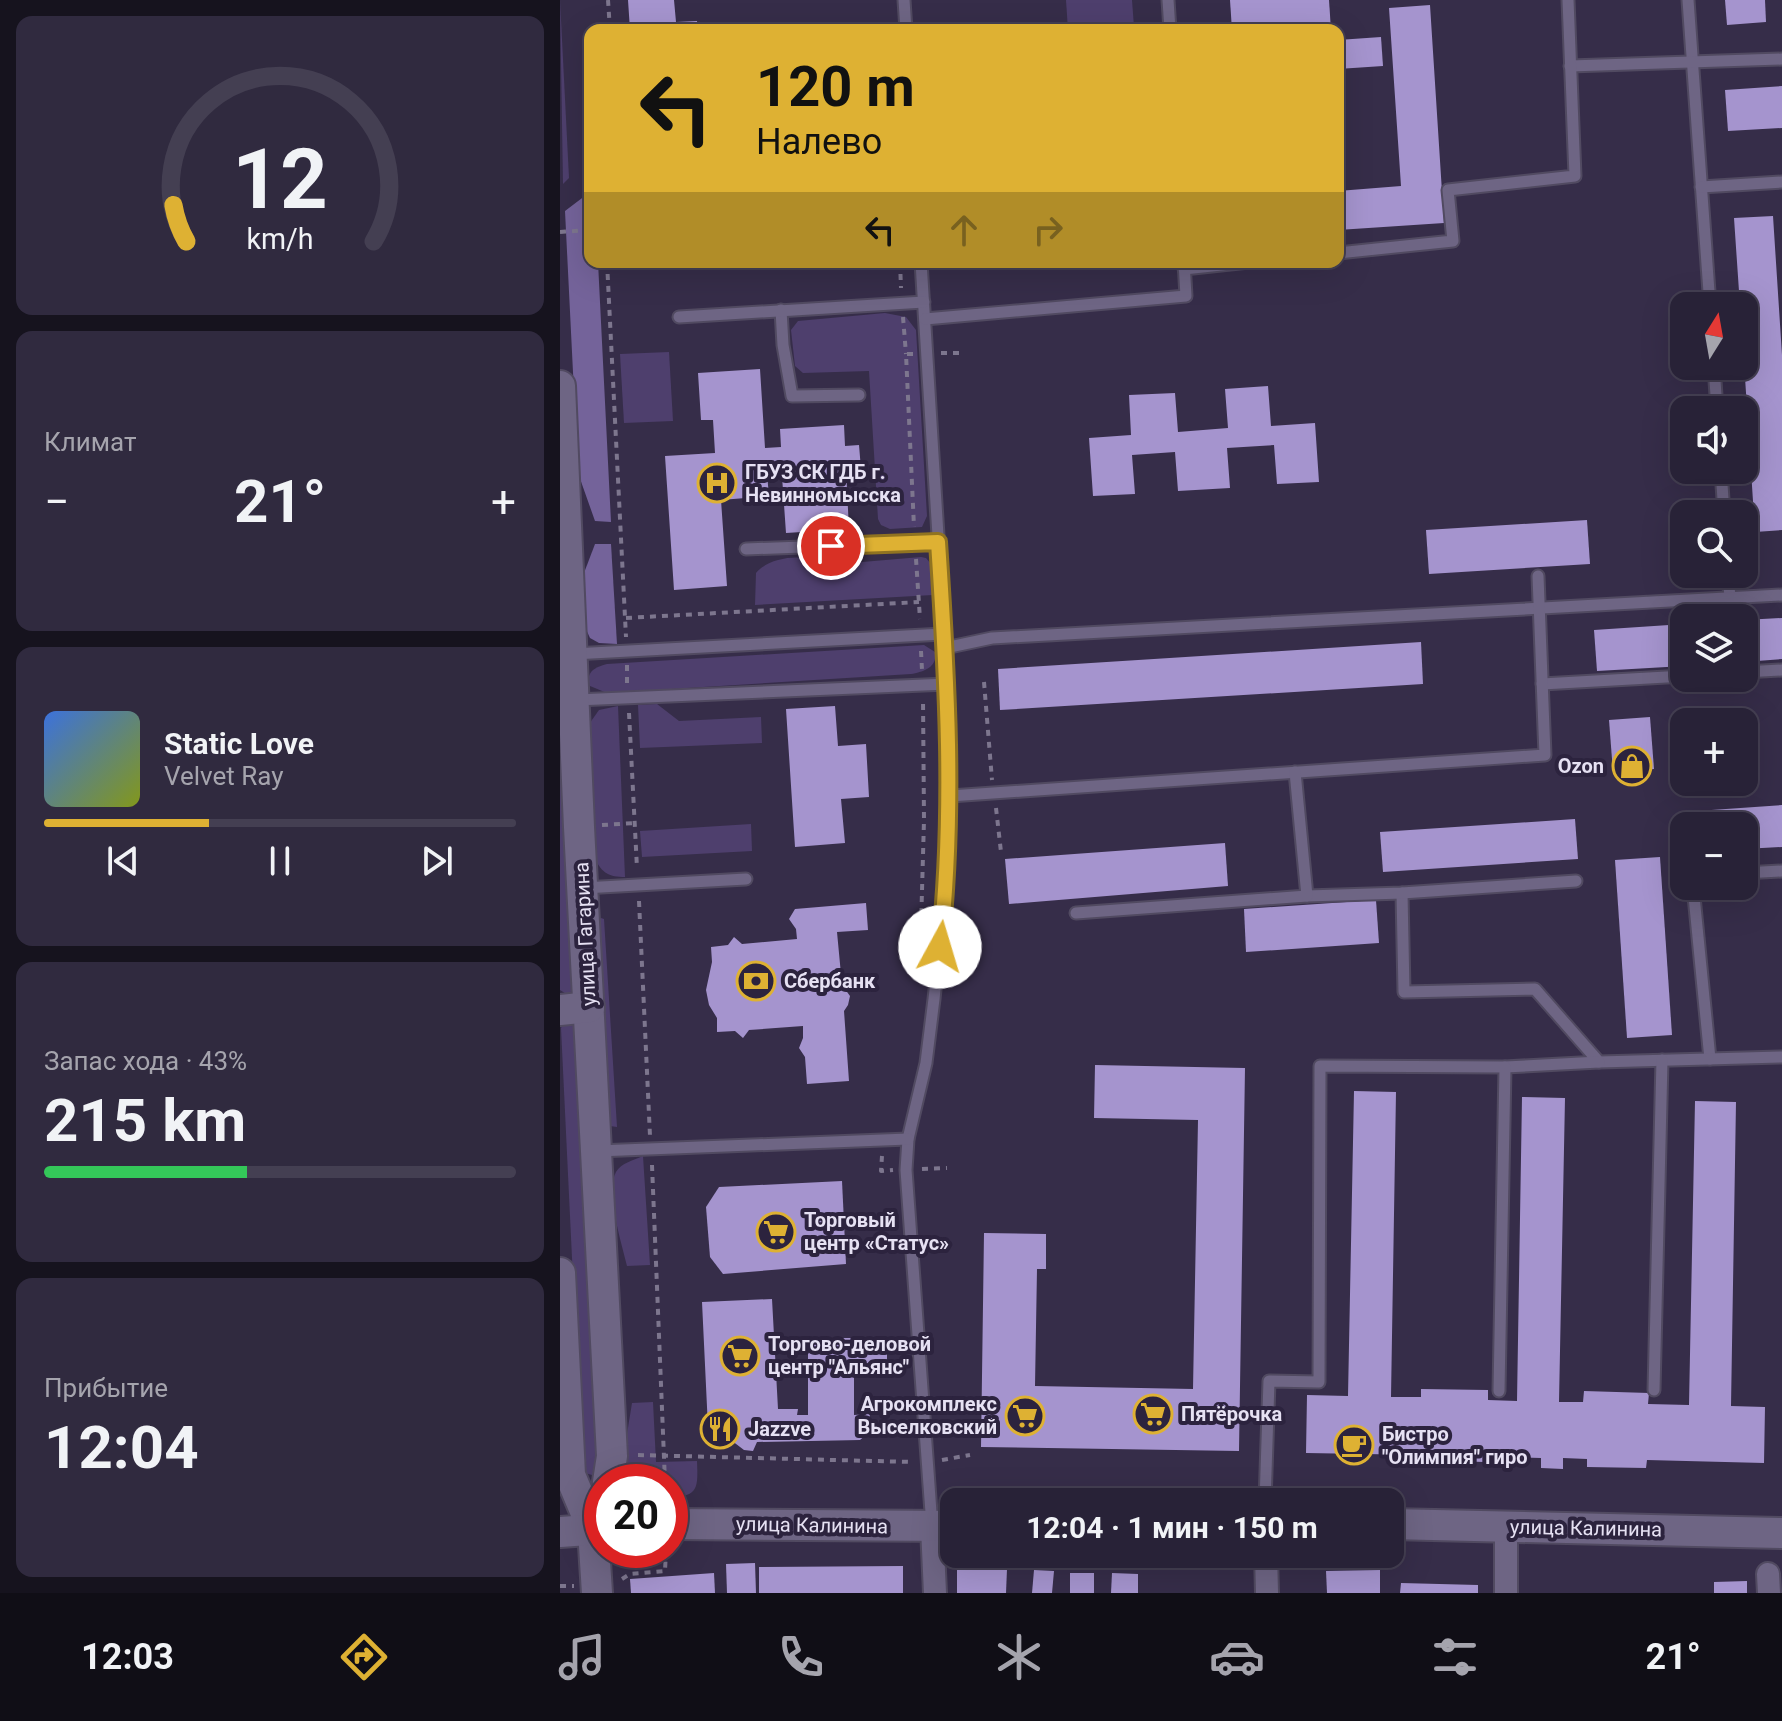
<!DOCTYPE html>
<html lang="ru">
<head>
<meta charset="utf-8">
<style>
	body { margin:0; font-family:Roboto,sans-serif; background:#302a3f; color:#f1f3f6; height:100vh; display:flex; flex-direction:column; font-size:30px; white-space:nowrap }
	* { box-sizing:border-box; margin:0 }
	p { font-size:26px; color:#a5a4ad }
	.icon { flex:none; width:44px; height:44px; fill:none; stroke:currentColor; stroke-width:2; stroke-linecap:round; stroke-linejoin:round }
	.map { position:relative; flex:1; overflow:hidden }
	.drawer { display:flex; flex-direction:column; gap:16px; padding:16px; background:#16131e; width:560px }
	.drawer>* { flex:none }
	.guide { position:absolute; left:24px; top:24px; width:760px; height:244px; border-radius:16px; box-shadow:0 8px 32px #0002,0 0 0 2px #443f52; background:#deb133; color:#111; overflow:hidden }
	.needle { width:52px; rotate:11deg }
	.fabs { position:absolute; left:1110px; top:292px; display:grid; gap:16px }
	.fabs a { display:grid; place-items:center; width:88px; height:88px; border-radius:16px; background:#282237; box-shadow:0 8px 32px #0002,0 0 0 2px #443f52; font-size:40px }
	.speed { position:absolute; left:24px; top:1464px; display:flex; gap:16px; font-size:40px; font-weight:700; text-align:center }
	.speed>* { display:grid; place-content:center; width:104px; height:104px; border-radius:50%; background:#282237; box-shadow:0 8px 32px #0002,0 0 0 2px #443f52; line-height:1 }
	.speed .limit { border:12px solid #d22; background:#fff; color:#111 }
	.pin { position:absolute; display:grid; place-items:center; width:68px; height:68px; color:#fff; margin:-34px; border:4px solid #fff; border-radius:50%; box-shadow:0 2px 8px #0007 }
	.me { position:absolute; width:88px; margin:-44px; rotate:6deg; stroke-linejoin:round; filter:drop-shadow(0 0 6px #0008) }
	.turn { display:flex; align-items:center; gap:28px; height:168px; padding:0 40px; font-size:36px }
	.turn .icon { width:104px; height:104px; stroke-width:2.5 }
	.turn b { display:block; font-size:56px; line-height:68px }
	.lanes { display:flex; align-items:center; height:76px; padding:0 40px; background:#0003; justify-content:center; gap:40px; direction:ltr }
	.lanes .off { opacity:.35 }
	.big { font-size:60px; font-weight:700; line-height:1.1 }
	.drawer .card { flex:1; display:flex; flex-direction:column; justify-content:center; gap:12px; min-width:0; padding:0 28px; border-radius:16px; background:#302a3f }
	.drawer .dial { align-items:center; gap:0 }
	.dial svg { height:208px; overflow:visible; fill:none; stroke:#443f52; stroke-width:7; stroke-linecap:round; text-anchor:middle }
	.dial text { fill:#f1f3f6; stroke:none }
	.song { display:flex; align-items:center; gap:24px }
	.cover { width:96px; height:96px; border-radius:12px; background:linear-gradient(135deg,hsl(220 70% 55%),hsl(70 70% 35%)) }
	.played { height:8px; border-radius:4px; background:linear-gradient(90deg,#deb133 35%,#443f52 35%) }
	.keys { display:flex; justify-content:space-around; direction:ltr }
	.heat { display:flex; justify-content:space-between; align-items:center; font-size:44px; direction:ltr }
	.charge { height:12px; border-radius:6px; background:linear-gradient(90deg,#34c759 43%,#443f52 0) }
	.trip { position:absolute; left:380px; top:1488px; width:464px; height:80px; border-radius:16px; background:#282237; box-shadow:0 8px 32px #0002,0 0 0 2px #443f52; font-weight:700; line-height:80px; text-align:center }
	.tabs { display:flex; height:128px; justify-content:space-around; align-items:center; background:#100e16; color:#a5a4ad }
	.tabs .icon { width:56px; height:56px }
	.tabs .active { color:#deb133 }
	.tabs b { font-size:36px; color:#f1f3f6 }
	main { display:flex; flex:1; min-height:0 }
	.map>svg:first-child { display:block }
</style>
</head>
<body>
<main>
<section class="drawer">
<div class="card dial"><svg viewBox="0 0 100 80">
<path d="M14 69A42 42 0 1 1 86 69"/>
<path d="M14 69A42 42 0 0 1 9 55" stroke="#deb133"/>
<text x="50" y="56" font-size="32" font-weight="700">12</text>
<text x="50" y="72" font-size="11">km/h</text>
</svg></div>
<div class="card"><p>Климат</p>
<div class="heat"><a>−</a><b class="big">21°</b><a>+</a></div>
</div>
<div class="card">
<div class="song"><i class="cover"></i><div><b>Static Love</b><p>Velvet Ray</p></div></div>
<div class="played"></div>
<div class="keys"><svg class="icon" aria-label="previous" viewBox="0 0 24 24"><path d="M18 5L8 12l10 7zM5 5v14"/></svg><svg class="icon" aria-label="pause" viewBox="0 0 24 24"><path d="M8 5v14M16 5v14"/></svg><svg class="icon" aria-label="next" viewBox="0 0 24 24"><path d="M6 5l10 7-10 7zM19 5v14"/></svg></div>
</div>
<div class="card"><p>Запас хода · 43%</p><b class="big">215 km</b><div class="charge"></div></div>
<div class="card"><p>Прибытие</p><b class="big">12:04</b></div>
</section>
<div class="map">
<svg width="1222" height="1593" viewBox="0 0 1222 1593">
	<rect width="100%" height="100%" fill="#362d49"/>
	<!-- green -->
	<g fill="#4e3f6d">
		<polygon points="0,0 9,178 3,184"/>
		<polygon points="506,0 572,0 574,27 508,30"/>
		<polygon points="325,313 346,317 356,330 367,516 362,527 330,529 321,525 318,519 309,371 243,373 235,366 231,330 238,321"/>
		<polygon points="109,352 113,421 64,423 60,354"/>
		<path d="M361,557L366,558L371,564L373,595L195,605L196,573C211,555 248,553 267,565Z"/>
		<path d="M364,645L375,652C378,667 363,672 351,674L47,693L30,686C25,672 35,667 47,664Z"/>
		<polygon points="0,646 14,993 8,995 0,990"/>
		<polygon points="97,704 119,721 201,717 202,743 80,748 78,705"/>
		<path d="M58,706L65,877C49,877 42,873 35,859L27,727L39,710Z"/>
		<polygon points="191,824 192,851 82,857 80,831"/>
		<polygon points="41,918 44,919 57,1127 50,1126 37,921"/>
		<polygon points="4,1023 18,1024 21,1029 38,1473 32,1475 25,1473 22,1467 1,1028"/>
		<path d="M83,1156L90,1265L67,1266C62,1244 45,1192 56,1172C61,1163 74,1160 83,1156Z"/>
		<path d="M93,1402L96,1462L137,1461C138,1487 139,1497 110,1497V1482H76C60,1458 68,1430 72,1403Z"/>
	</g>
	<!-- forest -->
	<g fill="#74639a">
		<polygon points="30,192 30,262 38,262 51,522 35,521 18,473 5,211"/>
		<polygon points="35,544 51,544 57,644 39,643 30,638 25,627 24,573"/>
	</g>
	<!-- building -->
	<g fill="#a594ce">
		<polygon points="68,0 114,0 116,22 137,21 138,30 70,30"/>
		<polygon points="670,0 769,0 771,30 672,30"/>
		<polygon points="1165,0 1205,0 1206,22 1167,25"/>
		<polygon points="870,5 884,223 778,230 778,191 841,186 829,8"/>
		<polygon points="821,37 823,66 778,69 778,40"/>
		<polygon points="1222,86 1222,128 1168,131 1165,90"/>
		<polygon points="1213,216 1222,355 1222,530 1195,532 1184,362 1184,306 1180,306 1174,218"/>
		<polygon points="200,369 205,448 221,447 220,429 284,425 285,446 299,445 301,469 286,470 289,529 226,533 221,462 206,463 209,496 161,500 167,586 114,590 105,456 155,453 153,420 141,420 138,373"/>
		<polygon points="708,386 711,426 755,423 759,482 717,484 714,445 667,448 670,488 618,491 615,452 572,455 575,494 533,496 529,438 571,435 569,395 615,393 618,432 668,428 665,389"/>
		<polygon points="1027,520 1030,564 869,574 866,530"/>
		<polygon points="1222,618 1222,659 1184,662 1184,620"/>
		<polygon points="1124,624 1124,666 1037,671 1034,630"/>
		<polygon points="861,642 863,684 440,710 438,669"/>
		<polygon points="275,706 278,746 306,744 309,797 281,799 285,843 235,847 226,709"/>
		<polygon points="1090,717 1094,769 1053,772 1049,720"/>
		<polygon points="1222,805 1222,847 1184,849 1184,826 1138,826 1137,811"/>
		<polygon points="1015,819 1018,859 823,872 820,832"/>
		<polygon points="665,843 668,886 449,904 445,859"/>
		<polygon points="1100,857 1112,1035 1067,1038 1055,860"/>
		<polygon points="816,900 819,943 686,952 684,909"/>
		<polygon points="306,903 308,930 277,932 282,985 290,996 288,1005 284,1011 289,1081 247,1084 245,1057 239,1048 243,1038 243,1026 189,1030 183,1038 175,1031 157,1032 157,1018 149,1005 146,990 152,962 151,947 168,945 174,937 182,944 237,939 236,929 229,919 235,909"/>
		<polygon points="535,1065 685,1068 679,1451 421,1447 424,1233 486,1234 486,1269 477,1269 475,1386 633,1389 638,1120 534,1118"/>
		<polygon points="794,1091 836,1092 831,1397 861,1397 861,1389 928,1390 928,1400 957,1401 962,1097 1005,1098 999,1402 1023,1402 1024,1391 1089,1393 1088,1404 1129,1405 1135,1101 1176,1102 1171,1406 1205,1407 1204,1463 1087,1460 1086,1468 1027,1467 1027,1459 1003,1458 1003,1469 981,1468 981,1458 941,1457 941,1467 924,1466 924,1462 863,1460 863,1455 746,1453 747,1395 788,1396"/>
		<polygon points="282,1181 286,1264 163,1274 150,1257 146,1207 159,1187"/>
		<polygon points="212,1299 218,1409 238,1409 237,1415 248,1415 248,1338 327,1338 327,1374 294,1374 294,1415 310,1414 307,1434 300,1440 197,1442 193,1451 184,1450 155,1428 148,1428 142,1302"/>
		<polygon points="195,1563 196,1593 167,1593 166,1564"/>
		<polygon points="343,1566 343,1593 199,1593 199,1567"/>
		<polygon points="397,1568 447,1569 446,1593 397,1593"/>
		<polygon points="474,1570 494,1571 492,1593 472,1593"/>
		<polygon points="820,1570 820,1593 767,1593 766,1571"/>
		<polygon points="154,1573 155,1593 71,1593 70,1579"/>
		<rect x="510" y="1573" width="24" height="20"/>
		<polygon points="552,1573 578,1574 578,1593 551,1593"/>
		<polygon points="1187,1581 1187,1593 1154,1593 1154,1582"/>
		<polygon points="841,1583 918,1585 918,1593 840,1593"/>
	</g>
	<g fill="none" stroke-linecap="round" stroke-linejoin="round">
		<!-- lane casing -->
		<g stroke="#514a61" stroke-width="15">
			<g id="lane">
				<polyline points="344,0 346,30"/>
				<polyline points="608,0 610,30"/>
				<polyline points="1128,0 1150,306"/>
				<polyline points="1010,66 1222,59"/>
				<polyline points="1141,187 1222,182"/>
				<polyline points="778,253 893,241 888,190 1015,176 1008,0"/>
				<polyline points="361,262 385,648 390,796 385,896 374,999 366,1063 348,1139 346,1170 372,1526"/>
				<polyline points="624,269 689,262"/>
				<polyline points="221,310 223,345 232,396 299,395"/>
				<polyline points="119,317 364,302"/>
				<polyline points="365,319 626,296 624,262"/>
				<polyline points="1154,366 1157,410"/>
				<polyline points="1161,470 1164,514"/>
				<polyline points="186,549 378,542"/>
				<polyline points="1168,574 1170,598"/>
				<polyline points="385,648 432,638 1222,595"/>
				<polyline points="13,654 383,634"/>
				<polyline points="1184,672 1222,670"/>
				<polyline points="982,684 1124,676"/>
				<polyline points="16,700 387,684"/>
				<polyline points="390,796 985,755 978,576"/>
				<polyline points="1184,873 1222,871"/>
				<polyline points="1133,886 1150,1059"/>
				<polyline points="23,888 186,879"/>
				<polyline points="842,893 844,992 975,989 1039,1062 1222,1057"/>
				<polyline points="747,896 842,893 1016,881"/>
				<polyline points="516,913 747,896 735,772"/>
				<polyline points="945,1067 1039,1062"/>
				<polyline points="37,1151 348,1139"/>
				<polyline points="1094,1390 1102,1060"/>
				<polyline points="705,1502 709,1381 759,1382 760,1066 945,1067 939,1391"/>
			</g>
		</g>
		<!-- street casing -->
		<g stroke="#514a61" stroke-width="26">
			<g id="street">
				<polyline points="372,1527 375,1593"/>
				<polyline points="706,1554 707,1593"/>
				<polyline points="1208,1574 1209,1593"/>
				<polyline points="946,1593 946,1527"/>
			</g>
		</g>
		<!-- secondary casing -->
		<g stroke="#514a61" stroke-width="34">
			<g id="secondary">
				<polyline points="0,386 19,827 52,1456 48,1482"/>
				<polyline points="0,1010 29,1007"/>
				<polyline points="0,1273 10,1475 33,1530 37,1593"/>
				<polyline points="110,1524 394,1526"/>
				<polyline points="830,1524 1222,1533"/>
				<polyline points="0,1532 42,1529"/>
			</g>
		</g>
		<!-- path -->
		<g stroke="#7d768e" stroke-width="4" stroke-dasharray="6 6" stroke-linecap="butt">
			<polyline points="48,0 50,30"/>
			<polyline points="0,232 30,230"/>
			<polyline points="47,262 66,637"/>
			<polyline points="340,262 341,288"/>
			<polyline points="343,317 346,354"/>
			<polyline points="381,353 401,353"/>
			<polyline points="353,354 346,354 354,527"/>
			<polyline points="356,559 360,619"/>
			<polyline points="66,618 359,602"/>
			<polyline points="361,651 362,670"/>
			<polyline points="67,665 67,685"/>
			<polyline points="424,682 432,780"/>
			<polyline points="69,713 77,868"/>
			<polyline points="436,808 441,852"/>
			<polyline points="42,825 75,823"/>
			<polyline points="79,901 90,1136"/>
			<polyline points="360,962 364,820 363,699"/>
			<polyline points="322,1156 321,1171 333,1170"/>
			<polyline points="92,1165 105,1482"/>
			<polyline points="362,1169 387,1168"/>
			<polyline points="78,1455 353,1462"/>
			<polyline points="382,1460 410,1455"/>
			<polyline points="62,1579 70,1574 105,1571 106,1550"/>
			<polyline points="0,1586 14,1586"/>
		</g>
		<!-- lane -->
		<use href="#lane" stroke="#6e6584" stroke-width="11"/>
		<!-- street -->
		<use href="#street" stroke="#6e6584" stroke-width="22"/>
		<!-- secondary -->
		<use href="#secondary" stroke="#6e6584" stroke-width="30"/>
	</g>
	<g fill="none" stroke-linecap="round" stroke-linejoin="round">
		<!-- route casing -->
		<g stroke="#907321" stroke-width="20">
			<path id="route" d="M271,546L378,542C387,677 395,812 380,947"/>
		</g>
		<!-- route -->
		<use href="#route" stroke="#deb133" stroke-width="14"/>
	</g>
	<!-- icons -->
	<defs>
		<g id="hospital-ring" transform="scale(2)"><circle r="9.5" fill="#2c233e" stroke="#deb133" stroke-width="1.5"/><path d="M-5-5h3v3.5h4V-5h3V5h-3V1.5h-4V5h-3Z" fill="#deb133"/></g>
		<g id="shop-ring" transform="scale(2)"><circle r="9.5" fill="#2c233e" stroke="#deb133" stroke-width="1.5"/><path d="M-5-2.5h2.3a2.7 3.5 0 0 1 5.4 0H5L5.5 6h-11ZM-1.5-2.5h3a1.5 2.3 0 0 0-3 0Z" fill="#deb133"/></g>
		<g id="bank-ring" transform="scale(2)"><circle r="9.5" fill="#2c233e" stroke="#deb133" stroke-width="1.5"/><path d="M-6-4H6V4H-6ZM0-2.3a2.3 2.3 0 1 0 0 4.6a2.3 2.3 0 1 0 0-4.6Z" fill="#deb133"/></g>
		<g id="supermarket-ring" transform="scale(2)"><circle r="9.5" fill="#2c233e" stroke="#deb133" stroke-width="1.5"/><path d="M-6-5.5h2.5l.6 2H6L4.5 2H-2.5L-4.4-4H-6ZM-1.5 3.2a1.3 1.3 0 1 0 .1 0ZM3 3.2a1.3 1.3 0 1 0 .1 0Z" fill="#deb133"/></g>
		<g id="restaurant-ring" transform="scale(2)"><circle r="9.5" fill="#2c233e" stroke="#deb133" stroke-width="1.5"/><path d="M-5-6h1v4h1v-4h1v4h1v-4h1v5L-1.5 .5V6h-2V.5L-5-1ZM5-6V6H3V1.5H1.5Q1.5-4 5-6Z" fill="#deb133"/></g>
		<g id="cafe-ring" transform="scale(2)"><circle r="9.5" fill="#2c233e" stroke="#deb133" stroke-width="1.5"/><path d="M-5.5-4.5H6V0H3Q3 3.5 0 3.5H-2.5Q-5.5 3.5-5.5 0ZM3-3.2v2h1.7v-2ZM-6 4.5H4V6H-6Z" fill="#deb133"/></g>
	</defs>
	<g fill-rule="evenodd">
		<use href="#hospital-ring" x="157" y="483"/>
		<use href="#shop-ring" x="1072" y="766"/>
		<use href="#bank-ring" x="196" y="981"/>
		<use href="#supermarket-ring" x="216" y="1232"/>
		<use href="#supermarket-ring" x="180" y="1356"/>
		<use href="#supermarket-ring" x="593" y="1414"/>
		<use href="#supermarket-ring" x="465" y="1416"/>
		<use href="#restaurant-ring" x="160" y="1429"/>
		<use href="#cafe-ring" x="794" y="1445"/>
	</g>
	<g text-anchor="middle" stroke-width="8" stroke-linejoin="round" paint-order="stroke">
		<!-- poi labels -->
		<g font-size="20" font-weight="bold" fill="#e6e1f3" stroke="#2c233e" text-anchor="start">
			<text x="185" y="479">ГБУЗ СК ГДБ г.<tspan x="185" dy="23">Невинномысска</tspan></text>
			<text x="1044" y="773" text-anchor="end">Ozon</text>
			<text x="224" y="988">Сбербанк</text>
			<text x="244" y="1227">Торговый<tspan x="244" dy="23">центр «Статус»</tspan></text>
			<text x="208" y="1351">Торгово-деловой<tspan x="208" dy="23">центр "Альянс"</tspan></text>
			<text x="437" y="1411" text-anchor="end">Агрокомплекс<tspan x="437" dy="23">Выселковский</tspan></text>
			<text x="621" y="1421">Пятёрочка</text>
			<text x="188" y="1436">Jazzve</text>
			<text x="822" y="1441">Бистро<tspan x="822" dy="23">"Олимпия" гиро</tspan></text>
		</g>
		<!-- street labels -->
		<g font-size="20" fill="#e6e1f3" stroke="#2c233e">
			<text transform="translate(25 934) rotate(-93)" y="7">улица Гагарина</text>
			<text transform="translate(252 1525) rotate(1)" y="7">улица Калинина</text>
			<text transform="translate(1026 1528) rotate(1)" y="7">улица Калинина</text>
		</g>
	</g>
</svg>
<div class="fabs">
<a><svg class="needle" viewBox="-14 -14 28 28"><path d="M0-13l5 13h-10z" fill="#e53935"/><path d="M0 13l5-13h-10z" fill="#a5a4ad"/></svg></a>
<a><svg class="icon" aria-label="sound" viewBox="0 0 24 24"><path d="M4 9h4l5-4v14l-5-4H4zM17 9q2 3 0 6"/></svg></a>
<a><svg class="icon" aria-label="search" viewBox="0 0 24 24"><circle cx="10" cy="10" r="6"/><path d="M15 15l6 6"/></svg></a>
<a><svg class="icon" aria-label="layers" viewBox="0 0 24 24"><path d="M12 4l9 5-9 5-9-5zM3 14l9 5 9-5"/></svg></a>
<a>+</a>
<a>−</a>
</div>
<div class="speed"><div class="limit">20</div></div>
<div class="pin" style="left:271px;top:546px;background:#d93025"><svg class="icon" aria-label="arrive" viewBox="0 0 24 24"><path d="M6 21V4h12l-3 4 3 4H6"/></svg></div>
<svg class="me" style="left:380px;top:947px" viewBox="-20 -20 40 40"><circle r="19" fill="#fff"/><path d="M0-13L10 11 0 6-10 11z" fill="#deb133"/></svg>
<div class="trip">12:04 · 1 мин · 150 m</div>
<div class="guide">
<div class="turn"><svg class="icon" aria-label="left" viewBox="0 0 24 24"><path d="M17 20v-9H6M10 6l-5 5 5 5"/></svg><div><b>120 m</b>Налево</div></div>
<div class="lanes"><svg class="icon" aria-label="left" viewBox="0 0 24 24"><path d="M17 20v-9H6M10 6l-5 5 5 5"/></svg><svg class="icon off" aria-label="ahead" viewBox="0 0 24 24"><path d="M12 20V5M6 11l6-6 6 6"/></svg><svg class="icon off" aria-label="right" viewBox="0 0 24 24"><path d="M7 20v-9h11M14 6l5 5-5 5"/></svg></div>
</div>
</div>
</main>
<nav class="tabs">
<b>12:03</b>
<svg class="icon active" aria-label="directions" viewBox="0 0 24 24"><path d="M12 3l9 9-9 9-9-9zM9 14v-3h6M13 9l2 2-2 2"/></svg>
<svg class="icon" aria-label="music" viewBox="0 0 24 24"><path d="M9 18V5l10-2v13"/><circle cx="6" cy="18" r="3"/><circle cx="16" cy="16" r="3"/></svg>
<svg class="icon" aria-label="phone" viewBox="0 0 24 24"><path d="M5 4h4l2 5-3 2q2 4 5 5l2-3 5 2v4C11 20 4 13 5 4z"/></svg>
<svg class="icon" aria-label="climate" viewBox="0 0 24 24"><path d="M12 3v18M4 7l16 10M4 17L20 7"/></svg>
<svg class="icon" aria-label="car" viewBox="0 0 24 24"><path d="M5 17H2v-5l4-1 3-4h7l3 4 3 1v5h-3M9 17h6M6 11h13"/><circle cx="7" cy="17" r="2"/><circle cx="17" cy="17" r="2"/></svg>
<svg class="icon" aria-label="filters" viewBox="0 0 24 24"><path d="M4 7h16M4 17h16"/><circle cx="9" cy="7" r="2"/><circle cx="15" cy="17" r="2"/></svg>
<b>21°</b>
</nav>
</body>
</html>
